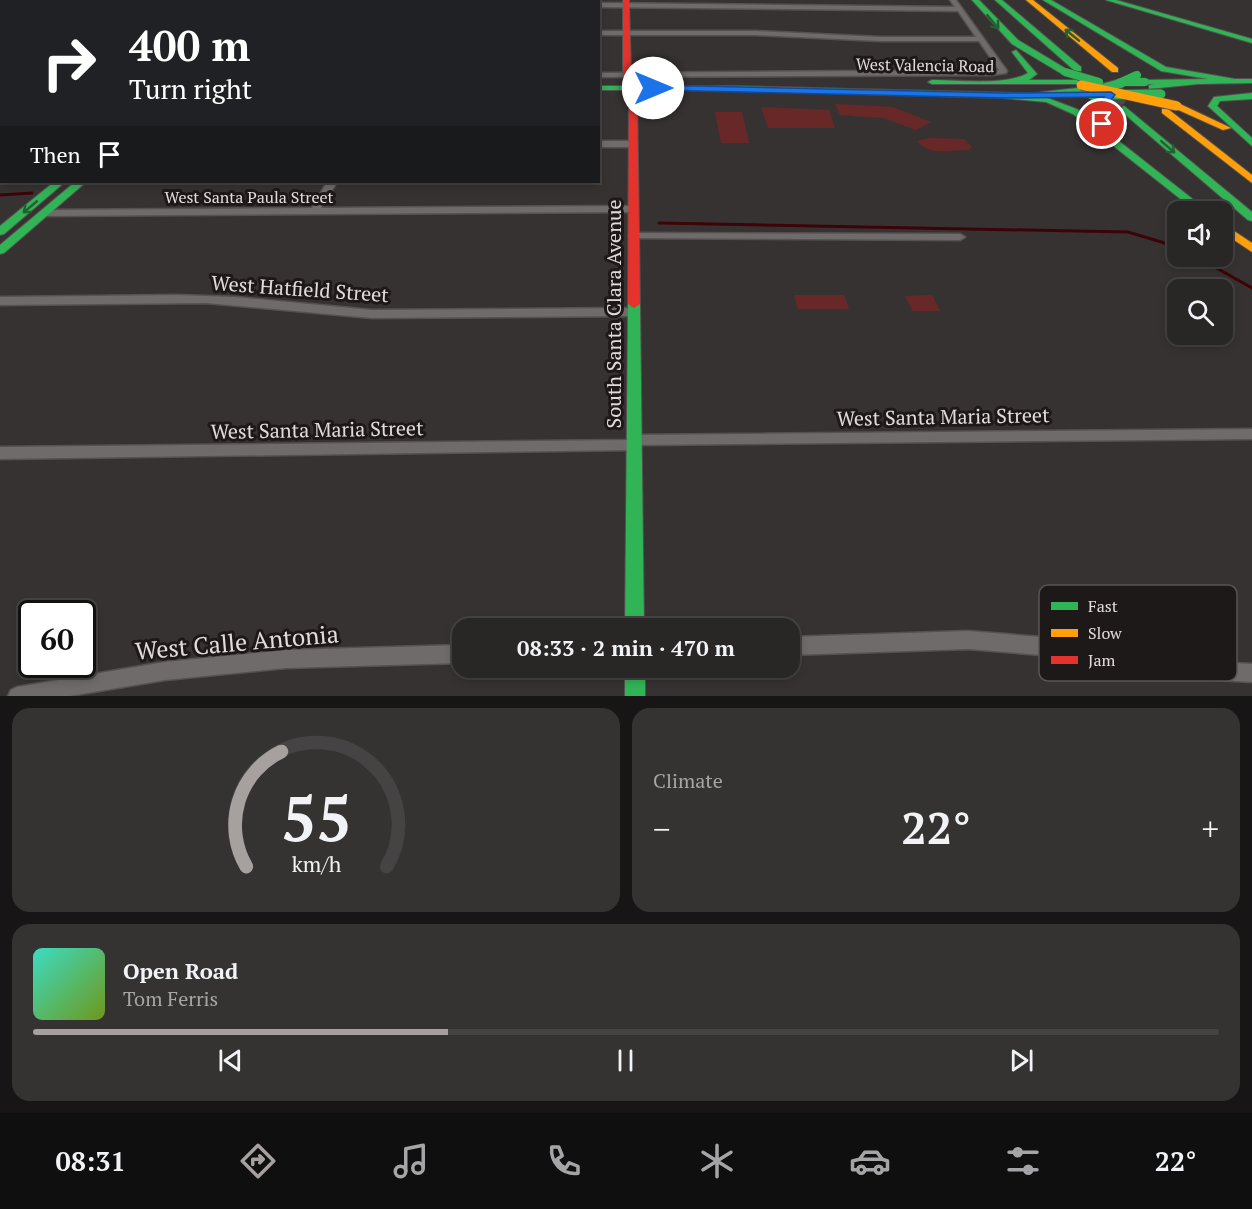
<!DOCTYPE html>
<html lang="en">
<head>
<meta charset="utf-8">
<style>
	body { margin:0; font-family:"PT Serif",serif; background:#353232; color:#f1f3f6; height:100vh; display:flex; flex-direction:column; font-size:22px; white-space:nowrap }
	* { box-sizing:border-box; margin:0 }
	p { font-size:20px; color:#a5a5a7 }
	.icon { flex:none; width:33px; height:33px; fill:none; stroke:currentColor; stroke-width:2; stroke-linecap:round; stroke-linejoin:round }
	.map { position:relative; height:696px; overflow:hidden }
	.side { display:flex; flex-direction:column; gap:12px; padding:12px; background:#171515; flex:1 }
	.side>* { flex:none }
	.guide { position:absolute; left:0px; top:0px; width:600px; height:183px; box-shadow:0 3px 9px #0003,0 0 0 2px #454343; background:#202124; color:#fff; overflow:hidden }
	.buttons { position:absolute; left:1167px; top:201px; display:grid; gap:12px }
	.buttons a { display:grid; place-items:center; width:66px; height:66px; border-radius:12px; background:#292626; box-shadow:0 3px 9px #0003,0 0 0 2px #454343; font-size:30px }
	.speed { position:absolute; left:18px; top:600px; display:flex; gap:12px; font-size:30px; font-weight:700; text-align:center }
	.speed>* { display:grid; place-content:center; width:78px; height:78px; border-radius:50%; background:#292626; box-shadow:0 3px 9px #0003,0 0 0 2px #454343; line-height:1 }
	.speed .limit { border:3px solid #111; border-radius:9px; background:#fff; color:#111 }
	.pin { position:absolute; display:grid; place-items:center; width:51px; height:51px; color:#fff; margin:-26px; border:3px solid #fff; border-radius:50%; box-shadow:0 2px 6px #0007 }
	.me { position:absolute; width:66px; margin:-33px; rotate:90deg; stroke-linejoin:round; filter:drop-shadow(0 0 4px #0008) }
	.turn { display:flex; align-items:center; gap:21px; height:126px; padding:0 30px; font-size:27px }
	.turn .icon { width:78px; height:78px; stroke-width:2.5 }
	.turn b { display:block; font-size:42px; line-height:51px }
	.then { display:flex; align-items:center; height:57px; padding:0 30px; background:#0003; gap:12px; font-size:22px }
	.big { font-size:45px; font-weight:800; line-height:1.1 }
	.side .widget { flex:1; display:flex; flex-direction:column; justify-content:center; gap:9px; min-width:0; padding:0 21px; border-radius:18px; background:#353232 }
	.side .dial { align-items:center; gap:0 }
	.dial svg { height:156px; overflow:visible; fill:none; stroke:#454343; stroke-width:7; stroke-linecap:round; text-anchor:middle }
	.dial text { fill:#f1f3f6; stroke:none }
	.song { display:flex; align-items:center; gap:18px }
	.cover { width:72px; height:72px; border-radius:9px; background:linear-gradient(135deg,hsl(170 70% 55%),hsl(80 70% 35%)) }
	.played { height:6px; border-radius:3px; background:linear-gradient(90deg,#a6a09f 35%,#454343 35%) }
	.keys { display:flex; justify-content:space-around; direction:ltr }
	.heat { display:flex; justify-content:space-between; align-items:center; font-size:33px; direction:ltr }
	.side .tiles { flex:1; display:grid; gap:12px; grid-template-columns:1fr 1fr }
	.widget:last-child { grid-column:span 2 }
	.trip { position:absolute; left:452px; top:618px; width:348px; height:60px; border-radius:18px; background:#292626; box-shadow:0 3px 9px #0003,0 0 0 2px #454343; font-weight:800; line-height:60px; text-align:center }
	.tab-bar { display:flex; height:96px; justify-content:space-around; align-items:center; background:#100f0f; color:#a5a5a7 }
	.tab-bar .icon { width:42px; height:42px }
	.tab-bar .current { color:#a6a09f }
	.tab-bar b { font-size:27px; color:#f1f3f6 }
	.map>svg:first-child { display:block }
</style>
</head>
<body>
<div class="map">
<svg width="1252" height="696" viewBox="0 0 1252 696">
	<rect width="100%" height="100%" fill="#373232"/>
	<!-- green -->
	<g fill="#692828">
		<polygon points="835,104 893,107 931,122 916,130 883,118 840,115"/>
		<polygon points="761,107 829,110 835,128 768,128"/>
		<polygon points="715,112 742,112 749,143 721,143"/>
		<path d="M930,138L964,139L972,147L969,150C952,150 928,156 917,141Z"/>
		<polygon points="844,295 849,309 798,309 794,295"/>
		<polygon points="932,295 940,311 913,311 905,296"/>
	</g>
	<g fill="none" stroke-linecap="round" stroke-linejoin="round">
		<!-- stream -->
		<g stroke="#3d0407" stroke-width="3">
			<polyline points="0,195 32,193"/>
			<polyline points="659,223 1128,232 1178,247"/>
			<polyline points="1195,256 1252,288"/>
		</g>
		<!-- highway-tunnel-far1 -->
		<polyline stroke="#514b4b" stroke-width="11" stroke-dasharray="11 6" stroke-linecap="butt" points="1094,83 1096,84"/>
		<!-- highway-tunnel -->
		<polyline stroke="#514b4b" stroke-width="14" stroke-dasharray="14 8" stroke-linecap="butt" points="1094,83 1124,109"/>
		<!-- street casing -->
		<g stroke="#555150" stroke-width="3">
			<g id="street">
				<polygon points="81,0 88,0 79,2"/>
				<polygon points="263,0 446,0 474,2 265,2"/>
				<polygon points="950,0 956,0 1007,71 1006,73 992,75 598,77 598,73 999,70 979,41 880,41 756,35 598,35 598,31 756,31 880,37 976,37 958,11 598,7 598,3 955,7"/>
				<rect x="0" y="8" width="2" height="4"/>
				<polygon points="598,141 633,141 637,144 633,147 598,147"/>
				<polygon points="327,182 337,182 321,208 633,206 638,209 633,212 44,216 39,213 44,210 312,208"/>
				<polygon points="633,233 960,234 965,237 960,240 629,238 629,234"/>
				<polygon points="176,295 235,297 372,310 633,308 639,312 633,316 372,318 206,303 0,305 0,297"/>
				<polygon points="1252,429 1252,439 641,445 639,449 634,450 0,459 0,447 627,440 629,436 634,435"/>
				<polygon points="968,631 1104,642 1217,662 1252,664 1252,682 1217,680 1104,660 968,649 789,655 789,637"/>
				<polygon points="462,645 462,663 286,668 165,680 70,696 8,696 11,690 17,687 165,662 286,650"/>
			</g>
		</g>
		<!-- fast casing -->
		<g stroke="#555150" stroke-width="2">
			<g id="fast">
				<polygon points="262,0 269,0 261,2"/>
				<polygon points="972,0 979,0 1018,40 1068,70 1068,74 1062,74 1012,44"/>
				<polygon points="995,0 1002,0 1081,67 1081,71 1075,71"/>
				<polygon points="1043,0 1051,0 1166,67 1235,79 1252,79 1252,83 1198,84 1149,89 1149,85 1154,84 1142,84 1142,80 1208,79 1161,71"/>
				<polygon points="1106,0 1116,0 1252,39 1252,43"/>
				<path d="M1016,50L1037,74L1029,80H1077L1081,82L1077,84H932L928,82L932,80C958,80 1006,86 1028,73L1012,52Z"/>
				<polygon points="598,86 732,86 1021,93 1039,97 1039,93 1042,92 1086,87 1090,90 1086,92 1095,93 1095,97 1045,97 1079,110 1100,127 1094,115 1099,102 1105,102 1102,115 1115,138 1209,212 1197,212 1073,114 1046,102 1002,98 732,90 598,90"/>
				<rect x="0" y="90" width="2" height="6"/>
				<polygon points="1252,93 1252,99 1220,101 1217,106 1252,138 1252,146 1208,106 1214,97"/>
				<polygon points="1124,106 1252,212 1252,221 1248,220 1121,111 1120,109"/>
				<polygon points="54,182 65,182 4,234 0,235 0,226"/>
				<polygon points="75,182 86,182 4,253 0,254 0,245"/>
				<polygon points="634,300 640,304 644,628 625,628 628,304"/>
				<rect x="625" y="668" width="20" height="28"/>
			</g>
		</g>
		<!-- slow casing -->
		<g stroke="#555150" stroke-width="2">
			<g id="slow">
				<polygon points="1026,0 1033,0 1118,68 1118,72 1112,72"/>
				<polygon points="1174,104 1180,104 1231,128 1223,130 1174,108"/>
				<polygon points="1162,109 1168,109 1252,175 1252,183 1162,113"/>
				<polygon points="1222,223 1252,243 1252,252 1222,232"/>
			</g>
		</g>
		<!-- jam casing -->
		<g stroke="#555150" stroke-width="2">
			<polygon id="jam" points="623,0 629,0 631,72 637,88 640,304 634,308 628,304 629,88 623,72"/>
		</g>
		<!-- street -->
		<use href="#street" fill="#6f6b6a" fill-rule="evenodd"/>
		<!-- fast -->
		<use href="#fast" fill="#30b455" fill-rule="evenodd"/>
		<!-- slow -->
		<use href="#slow" fill="#ff9f0a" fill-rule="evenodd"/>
		<!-- jam -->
		<use href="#jam" fill="#e5322d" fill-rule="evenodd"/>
		<!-- fast-bridge-far1 casing -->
		<g stroke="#555150" stroke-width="9" stroke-linecap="butt">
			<g id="fast-bridge-far1">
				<polyline points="1065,72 1099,82"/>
				<polyline points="1126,82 1145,82"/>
				<polyline points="1117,84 1137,75"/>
			</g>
		</g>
		<!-- fast-bridge casing -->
		<g stroke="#555150" stroke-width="11" stroke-linecap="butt">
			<g id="fast-bridge">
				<polyline points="1104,88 1122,83"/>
				<polyline points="1092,95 1161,94"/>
			</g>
		</g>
		<!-- slow-bridge casing -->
		<g stroke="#555150" stroke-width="11" stroke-linecap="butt">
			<polyline id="slow-bridge" points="1081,85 1177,106"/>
		</g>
		<!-- fast-bridge-far1 -->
		<use href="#fast-bridge-far1" stroke="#30b455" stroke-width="8"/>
		<!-- fast-bridge -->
		<use href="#fast-bridge" stroke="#30b455" stroke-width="9"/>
		<!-- slow-bridge -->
		<use href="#slow-bridge" stroke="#ff9f0a" stroke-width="9"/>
	</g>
	<!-- one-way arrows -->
	<defs><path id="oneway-shaft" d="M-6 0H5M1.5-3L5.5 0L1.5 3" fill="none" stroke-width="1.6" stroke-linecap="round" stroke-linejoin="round" transform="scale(1.5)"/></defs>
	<g stroke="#265f34">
		<use href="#oneway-shaft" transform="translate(993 22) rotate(50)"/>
		<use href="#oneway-shaft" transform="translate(1072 35) rotate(-141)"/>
		<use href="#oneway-shaft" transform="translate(1168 147) rotate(41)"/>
		<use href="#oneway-shaft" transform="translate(30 207) rotate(140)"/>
	</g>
	<!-- route -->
	<polygon fill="#1a73e8" stroke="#114b97" stroke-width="1.5" points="653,85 1004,93 1111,92 1115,95 1107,105 1103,115 1107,124 1102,127 1097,124 1094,115 1104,97 1004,98 650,90"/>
	<g text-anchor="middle" stroke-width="6" stroke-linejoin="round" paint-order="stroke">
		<!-- far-street labels -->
		<g font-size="16" fill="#e2dbda" stroke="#1e1919">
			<text transform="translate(925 65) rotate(1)" y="6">West Valencia Road</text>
			<text x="249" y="203">West Santa Paula Street</text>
		</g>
		<!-- street labels -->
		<g font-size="20" fill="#e2dbda" stroke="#1e1919">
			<text transform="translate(300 289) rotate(4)" y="7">West Hatfield Street</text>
			<text transform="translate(614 314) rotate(-90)" y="7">South Santa Clara Avenue</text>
			<text transform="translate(943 417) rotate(-1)" y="7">West Santa Maria Street</text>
			<text transform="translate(317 430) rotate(-1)" y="7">West Santa Maria Street</text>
		</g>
		<!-- near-street labels -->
		<g font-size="24" fill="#e2dbda" stroke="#1e1919">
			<text transform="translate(237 643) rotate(-5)" y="8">West Calle Antonia</text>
		</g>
	</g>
	<!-- legend -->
	<rect x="1039" y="585" width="198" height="96" rx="9" fill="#1e1919" stroke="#595353" stroke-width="1.5"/>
	<rect x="1051" y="602" width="27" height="8" fill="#30b455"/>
	<rect x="1051" y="629" width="27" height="8" fill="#ff9f0a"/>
	<rect x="1051" y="656" width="27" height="8" fill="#e5322d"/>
	<g font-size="16" fill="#e2dbda">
		<text x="1088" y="612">Fast</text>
		<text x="1088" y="639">Slow</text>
		<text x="1088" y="666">Jam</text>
	</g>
</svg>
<div class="buttons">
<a><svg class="icon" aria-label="sound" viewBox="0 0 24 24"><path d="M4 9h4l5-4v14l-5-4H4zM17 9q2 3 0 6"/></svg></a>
<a><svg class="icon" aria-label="search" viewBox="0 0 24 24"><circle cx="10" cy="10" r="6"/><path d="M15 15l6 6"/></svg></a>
</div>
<div class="speed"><div class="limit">60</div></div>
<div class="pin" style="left:1102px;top:124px;background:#d93025"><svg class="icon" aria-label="arrive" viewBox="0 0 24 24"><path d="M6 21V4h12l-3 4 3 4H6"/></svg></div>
<svg class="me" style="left:653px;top:88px" viewBox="-20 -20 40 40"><circle r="19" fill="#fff"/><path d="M0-13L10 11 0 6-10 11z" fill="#1a73e8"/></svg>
<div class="trip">08:33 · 2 min · 470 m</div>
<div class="guide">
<div class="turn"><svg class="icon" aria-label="right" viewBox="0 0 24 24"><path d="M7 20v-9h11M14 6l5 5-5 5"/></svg><div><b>400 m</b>Turn right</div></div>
<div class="then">Then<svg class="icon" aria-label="arrive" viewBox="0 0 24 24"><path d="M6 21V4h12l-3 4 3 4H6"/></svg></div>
</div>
</div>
<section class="side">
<div class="tiles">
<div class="widget dial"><svg viewBox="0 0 100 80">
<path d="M14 69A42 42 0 1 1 86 69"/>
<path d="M14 69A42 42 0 0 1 32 10" stroke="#a6a09f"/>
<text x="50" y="56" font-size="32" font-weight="700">55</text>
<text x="50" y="72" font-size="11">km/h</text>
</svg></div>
<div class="widget"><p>Climate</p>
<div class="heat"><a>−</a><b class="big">22°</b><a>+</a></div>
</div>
<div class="widget">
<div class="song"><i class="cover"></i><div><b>Open Road</b><p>Tom Ferris</p></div></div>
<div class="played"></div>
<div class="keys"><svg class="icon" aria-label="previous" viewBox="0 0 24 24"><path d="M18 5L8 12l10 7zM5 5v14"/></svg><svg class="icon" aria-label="pause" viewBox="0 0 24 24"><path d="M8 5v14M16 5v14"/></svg><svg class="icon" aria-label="next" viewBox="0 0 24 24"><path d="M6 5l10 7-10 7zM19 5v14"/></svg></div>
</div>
</div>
</section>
<nav class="tab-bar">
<b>08:31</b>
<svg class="icon current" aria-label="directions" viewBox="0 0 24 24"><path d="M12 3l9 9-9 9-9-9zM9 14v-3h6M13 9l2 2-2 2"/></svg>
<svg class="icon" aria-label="music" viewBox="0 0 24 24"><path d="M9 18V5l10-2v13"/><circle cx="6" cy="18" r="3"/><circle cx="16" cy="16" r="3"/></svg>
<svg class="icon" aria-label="phone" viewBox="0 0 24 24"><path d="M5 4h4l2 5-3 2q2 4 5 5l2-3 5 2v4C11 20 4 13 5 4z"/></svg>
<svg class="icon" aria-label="climate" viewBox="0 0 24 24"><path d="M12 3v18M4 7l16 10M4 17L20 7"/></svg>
<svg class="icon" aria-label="car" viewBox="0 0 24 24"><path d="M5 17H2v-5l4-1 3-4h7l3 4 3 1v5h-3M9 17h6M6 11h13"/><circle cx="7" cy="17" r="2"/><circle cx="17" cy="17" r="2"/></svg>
<svg class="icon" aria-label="filters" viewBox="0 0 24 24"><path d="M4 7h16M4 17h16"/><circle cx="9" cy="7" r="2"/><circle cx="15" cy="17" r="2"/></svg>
<b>22°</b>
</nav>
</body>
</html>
